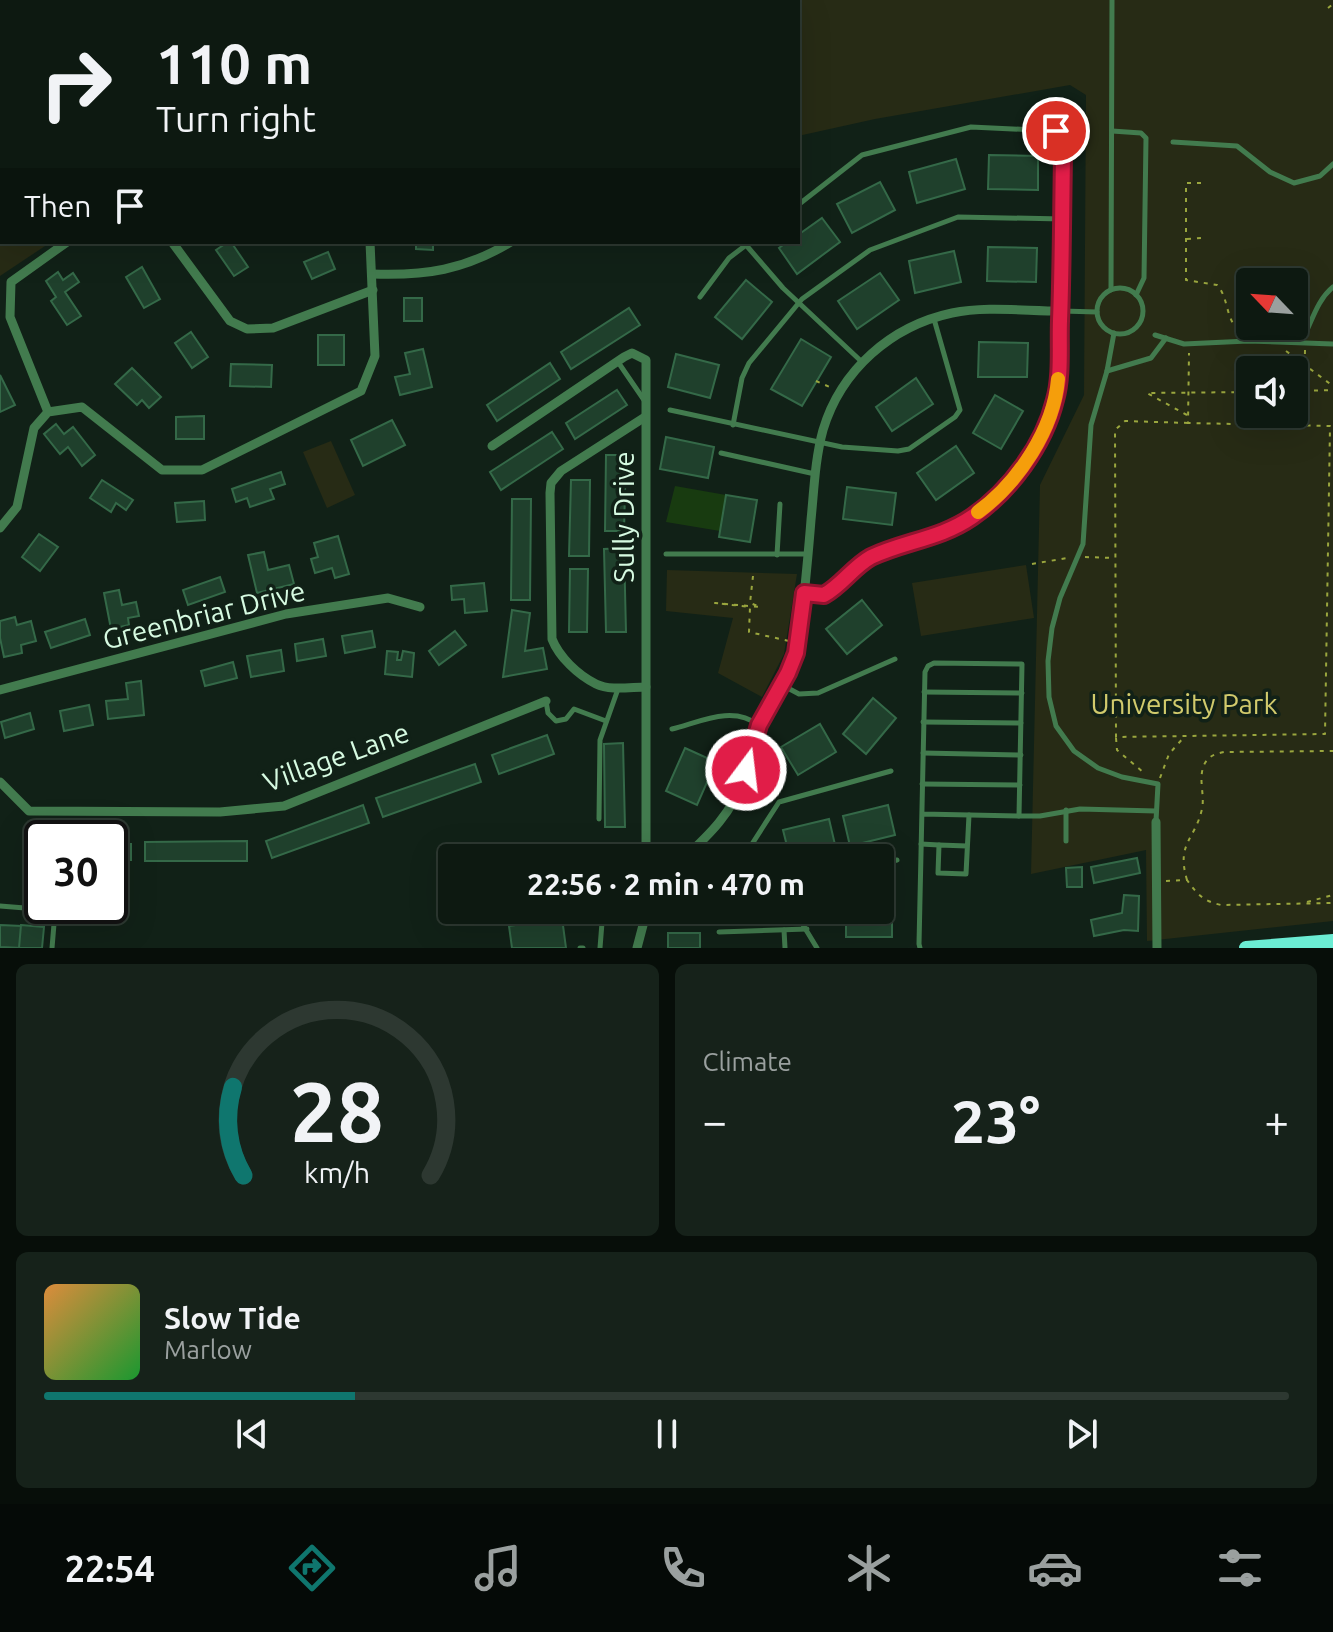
<!DOCTYPE html>
<html lang="en">
<head>
<meta charset="utf-8">
<style>
	body { margin:0; font-family:Ubuntu,sans-serif; background:#16221a; color:#f1f3f6; height:100vh; display:flex; flex-direction:column; font-size:30px; white-space:nowrap }
	* { box-sizing:border-box; margin:0 }
	p { font-size:26px; color:#9aa09f }
	.icon { flex:none; width:44px; height:44px; fill:none; stroke:currentColor; stroke-width:2; stroke-linecap:round; stroke-linejoin:round }
	.map { position:relative; height:948px; overflow:hidden }
	.panel { display:flex; flex-direction:column; gap:16px; padding:16px; background:#070e09; flex:1 }
	.panel>* { flex:none }
	.banner { position:absolute; left:0px; top:0px; width:800px; height:244px; box-shadow:0 8px 32px #0002,0 0 0 2px #2d3831; background:#0d1911; color:#f1f3f6; overflow:hidden }
	.needle { width:52px; rotate:295deg }
	.buttons { position:absolute; left:1236px; top:268px; display:grid; gap:16px }
	.buttons a { display:grid; place-items:center; width:72px; height:72px; border-radius:8px; background:#0d1911; box-shadow:0 8px 32px #0002,0 0 0 2px #2d3831; font-size:40px }
	.speed { position:absolute; left:24px; top:820px; display:flex; gap:16px; font-size:40px; font-weight:700; text-align:center }
	.speed>* { display:grid; place-content:center; width:104px; height:104px; border-radius:50%; background:#0d1911; box-shadow:0 8px 32px #0002,0 0 0 2px #2d3831; line-height:1 }
	.speed .limit { border:4px solid #111; border-radius:12px; background:#fff; color:#111 }
	.pin { position:absolute; display:grid; place-items:center; width:68px; height:68px; color:#fff; margin:-34px; border:4px solid #fff; border-radius:50%; box-shadow:0 2px 8px #0007 }
	.me { position:absolute; width:88px; margin:-44px; rotate:15deg; stroke-linejoin:round; filter:drop-shadow(0 0 6px #0008) }
	.turn { display:flex; align-items:center; gap:28px; height:168px; padding:0 24px; font-size:36px }
	.turn .icon { width:104px; height:104px; stroke-width:2.5 }
	.turn b { display:block; font-size:56px; line-height:68px }
	.then { display:flex; align-items:center; height:76px; padding:0 24px; background:#0003; gap:16px; font-size:30px }
	.big { font-size:60px; font-weight:600; line-height:1.1 }
	.panel .card { flex:1; display:flex; flex-direction:column; justify-content:center; gap:12px; min-width:0; padding:0 28px; border-radius:12px; background:#16221a }
	.panel .dial { align-items:center; gap:0 }
	.dial svg { height:208px; overflow:visible; fill:none; stroke:#2d3831; stroke-width:7; stroke-linecap:round; text-anchor:middle }
	.dial text { fill:#f1f3f6; stroke:none }
	.song { display:flex; align-items:center; gap:24px }
	.cover { width:96px; height:96px; border-radius:12px; background:linear-gradient(135deg,hsl(30 70% 55%),hsl(130 70% 35%)) }
	.played { height:8px; border-radius:4px; background:linear-gradient(90deg,#0f766e 25%,#2d3831 25%) }
	.keys { display:flex; justify-content:space-around; direction:ltr }
	.heat { display:flex; justify-content:space-between; align-items:center; font-size:44px; direction:ltr }
	.panel .tiles { flex:1; display:grid; gap:16px; grid-template-columns:1fr 1fr }
	.card:last-child { grid-column:span 2 }
	.trip { position:absolute; left:438px; top:844px; width:456px; height:80px; border-radius:8px; background:#0d1911; box-shadow:0 8px 32px #0002,0 0 0 2px #2d3831; font-weight:600; line-height:80px; text-align:center }
	.dock { display:flex; height:128px; justify-content:space-around; align-items:center; background:#050a07; color:#9aa09f }
	.dock .icon { width:56px; height:56px }
	.dock .active { color:#0f766e }
	.dock b { font-size:36px; color:#f1f3f6 }
	.map>svg:first-child { display:block }
</style>
</head>
<body>
<div class="map">
<svg width="1333" height="948" viewBox="0 0 1333 948">
	<rect width="100%" height="100%" fill="#112117"/>
	<!-- green -->
	<g fill="#272b15" fill-rule="evenodd">
		<polygon points="0,0 420,0 2,2 2,242 51,242 0,276"/>
		<path d="M656,0H1333V921L1147,941L1146,850L1031,874L1040,485L1084,395L1086,95L1070,85L875,119L798,136V2ZM1250,282H1294V326H1250ZM1250,370H1294V414H1250Z"/>
		<polygon points="331,441 355,495 327,508 303,452"/>
		<polygon points="1026,565 1034,618 921,636 912,583"/>
		<polygon points="667,570 797,574 784,654 762,697 718,673 733,618 666,611"/>
	</g>
	<!-- water -->
	<polygon fill="#183b10" points="675,486 726,495 720,531 666,522"/>
	<!-- building -->
	<g fill="#1f402c" stroke="#346948" stroke-width="2">
		<polygon points="472,0 510,0 511,2 469,2"/>
		<polygon points="989,155 1038,156 1038,190 988,189"/>
		<polygon points="956,159 965,189 917,203 909,172"/>
		<polygon points="880,182 895,210 852,233 837,204"/>
		<polygon points="822,218 840,242 797,274 779,248 787,242 798,242 798,235"/>
		<polygon points="228,242 231,242 248,267 234,276 216,250"/>
		<polygon points="416,242 433,242 433,250 416,249"/>
		<polygon points="988,247 1037,248 1036,282 987,281"/>
		<polygon points="954,251 961,282 915,293 909,261"/>
		<polygon points="328,252 335,269 312,279 304,262"/>
		<polygon points="142,267 160,299 144,308 126,277"/>
		<polygon points="58,272 63,280 73,273 79,282 65,292 81,316 67,325 51,301 56,297 46,281"/>
		<polygon points="880,273 899,300 857,329 838,301"/>
		<polygon points="746,280 772,302 742,339 715,317"/>
		<rect x="404" y="298" width="18" height="23"/>
		<polygon points="629,308 640,325 571,369 561,352"/>
		<polygon points="191,332 208,357 192,368 175,343"/>
		<rect x="318" y="335" width="26" height="30"/>
		<polygon points="801,339 831,357 802,406 771,389"/>
		<polygon points="979,342 1028,343 1027,377 978,377"/>
		<polygon points="423,349 432,387 400,395 395,377 410,374 405,353"/>
		<polygon points="676,354 719,365 710,398 668,387"/>
		<polygon points="550,363 560,379 497,421 487,405"/>
		<polygon points="231,364 272,365 271,387 230,386"/>
		<polygon points="132,368 161,397 149,408 142,400 137,405 115,384"/>
		<polygon points="0,375 15,405 0,412"/>
		<polygon points="916,378 933,404 892,431 876,407"/>
		<polygon points="617,390 627,405 575,439 566,423"/>
		<polygon points="995,395 1023,411 1001,449 973,433"/>
		<polygon points="204,416 204,439 176,439 176,417"/>
		<polygon points="392,420 405,445 363,466 351,440"/>
		<polygon points="56,424 64,434 73,427 95,455 82,466 68,447 60,454 44,434"/>
		<polygon points="552,432 563,449 501,490 490,472"/>
		<polygon points="666,437 714,447 708,478 660,469"/>
		<polygon points="956,446 974,473 936,500 917,473"/>
		<polygon points="606,455 626,455 624,531 605,531"/>
		<polygon points="281,472 285,484 270,489 274,499 250,507 247,498 236,502 232,489"/>
		<polygon points="102,480 133,500 126,510 116,503 111,512 90,498"/>
		<polygon points="571,480 590,480 589,556 569,556"/>
		<polygon points="847,487 896,493 892,525 843,519"/>
		<polygon points="726,495 757,500 750,542 719,537"/>
		<polygon points="512,499 531,499 530,600 511,600"/>
		<polygon points="204,501 205,520 177,522 175,503"/>
		<polygon points="39,534 58,547 40,571 22,557"/>
		<polygon points="338,536 349,574 335,578 332,568 315,573 311,559 318,557 314,543"/>
		<polygon points="624,548 626,632 606,632 604,549"/>
		<polygon points="264,552 268,570 289,565 294,584 257,593 248,555"/>
		<polygon points="570,569 588,569 587,632 569,632"/>
		<polygon points="220,577 225,592 188,605 183,590"/>
		<polygon points="484,583 487,611 465,613 464,599 452,600 451,586"/>
		<polygon points="119,590 122,605 136,602 139,616 128,618 129,625 111,629 104,593"/>
		<polygon points="862,600 882,625 847,654 826,629"/>
		<polygon points="512,610 530,613 525,651 543,648 547,669 503,677"/>
		<polygon points="15,617 17,625 31,621 36,641 21,645 22,653 4,657 0,638 0,621"/>
		<polygon points="85,619 90,635 51,648 45,632"/>
		<polygon points="372,631 375,647 345,653 342,636"/>
		<polygon points="455,631 466,645 439,665 429,651"/>
		<polygon points="323,639 326,656 297,661 295,644"/>
		<polygon points="281,650 284,671 251,677 247,656"/>
		<polygon points="387,651 398,652 397,660 401,660 403,651 414,653 412,677 385,674"/>
		<polygon points="233,662 237,678 205,686 201,671"/>
		<polygon points="141,681 144,715 108,719 106,701 128,699 126,683"/>
		<polygon points="873,698 896,718 866,754 843,734"/>
		<polygon points="89,705 93,725 64,731 60,711"/>
		<polygon points="30,713 34,729 5,738 1,722"/>
		<polygon points="820,724 836,752 798,775 781,747"/>
		<polygon points="547,735 554,754 499,774 492,755"/>
		<polygon points="623,743 625,827 605,827 604,744"/>
		<polygon points="685,748 716,762 697,805 666,791"/>
		<polygon points="475,764 481,782 383,817 376,798"/>
		<polygon points="363,805 369,823 272,858 266,841"/>
		<polygon points="888,805 895,835 850,846 843,816"/>
		<polygon points="829,819 836,849 790,858 783,830"/>
		<polygon points="247,841 247,861 145,861 145,842"/>
		<rect x="110" y="844" width="21" height="16"/>
		<rect x="28" y="845" width="14" height="16"/>
		<polygon points="1137,858 1140,873 1094,883 1091,867"/>
		<polygon points="1082,867 1082,887 1067,887 1066,868"/>
		<polygon points="1124,895 1139,896 1138,931 1124,930 1094,936 1091,920 1122,913"/>
		<polygon points="892,903 892,937 846,937 846,910 880,910 880,904"/>
		<polygon points="562,918 566,948 512,948 509,926"/>
		<polygon points="0,925 22,926 21,948 0,947"/>
		<polygon points="21,925 44,927 42,948 19,948"/>
		<rect x="668" y="933" width="32" height="15"/>
	</g>
	<g fill="none" stroke-linecap="round" stroke-linejoin="round">
		<!-- path -->
		<g stroke="#9aa63e" stroke-width="2" stroke-dasharray="4 6" stroke-linecap="butt">
			<polyline points="131,0 133,2"/>
			<polyline points="52,2 55,0"/>
			<polyline points="200,2 200,0"/>
			<polyline points="307,2 308,0"/>
			<polyline points="1328,8 1333,4"/>
			<polyline points="0,29 2,29"/>
			<path d="M1201,183H1186V280L1217,285C1229,298 1225,318 1239,331"/>
			<polyline points="1187,239 1201,238"/>
			<polyline points="1286,351 1333,386"/>
			<polyline points="816,381 832,388"/>
			<polyline points="1294,391 1333,390"/>
			<polyline points="1187,415 1147,393 1250,392"/>
			<polyline points="1188,423 1125,421 1115,430 1116,737 1325,734 1330,426 1188,423 1189,353"/>
			<polyline points="1304,424 1305,350"/>
			<polyline points="1085,557 1114,558"/>
			<polyline points="1032,564 1067,558"/>
			<polyline points="753,576 750,603 760,607 715,603 750,607 749,632 789,641"/>
			<polyline points="1116,738 1117,750 1143,772"/>
			<polyline points="1160,778 1169,754 1185,736"/>
			<path d="M1187,880C1176,843 1195,840 1202,809C1205,795 1198,779 1204,765C1208,756 1215,754 1224,752L1333,751"/>
			<path d="M1166,881L1187,880C1197,894 1203,901 1221,905L1333,903"/>
			<polyline points="1307,902 1333,895"/>
		</g>
		<!-- lane -->
		<g stroke="#427b4e" stroke-width="5">
			<polyline points="1112,131 1141,133 1146,138 1144,278 1136,295"/>
			<polyline points="1173,142 1237,146 1270,172 1294,183 1320,176 1333,164"/>
			<polyline points="798,205 862,155 971,127 1056,131 1062,139 1063,278 1058,385 1054,404 1038,440 1013,479 994,499 971,518 945,533 869,558 824,595 804,593"/>
			<polyline points="746,245 783,288 862,362"/>
			<circle cx="1120" cy="311" r="23"/>
			<polyline points="1111,290 1112,0"/>
			<polyline points="700,297 729,258 750,242"/>
			<polyline points="1062,311 1097,312"/>
			<polyline points="1114,333 1107,371 1091,425 1083,544 1060,598 1052,628 1048,661 1049,697 1056,726 1074,751 1098,768 1122,777 1158,784 1156,821"/>
			<polyline points="1155,335 1184,344 1248,341 1333,344"/>
			<path d="M1301,342C1312,323 1316,301 1333,287"/>
			<polyline points="618,362 644,400"/>
			<polyline points="1107,371 1151,358 1166,338"/>
			<polyline points="670,410 842,447 898,451 909,449 955,417 960,410 934,319"/>
			<polyline points="733,425 742,378 749,363 802,299 870,250 958,217 1063,219"/>
			<polyline points="721,453 815,474"/>
			<polyline points="666,554 808,554"/>
			<polyline points="777,555 780,504"/>
			<polyline points="782,685 799,694 818,693 895,659"/>
			<polyline points="924,692 1022,693"/>
			<polyline points="546,701 548,713 556,721 566,719 574,709 606,721"/>
			<polyline points="923,722 1021,723"/>
			<path d="M672,729C700,722 733,705 758,725"/>
			<polyline points="923,753 1021,755"/>
			<polyline points="922,784 1020,785"/>
			<polyline points="1019,816 1040,816 1080,809 1156,811"/>
			<polyline points="599,819 600,740 618,689"/>
			<polyline points="1066,841 1066,810"/>
			<polyline points="702,843 726,858"/>
			<polyline points="921,844 939,845"/>
			<polyline points="967,846 939,845 938,873 966,874 969,815"/>
			<polyline points="743,858 779,802 891,771"/>
			<polyline points="880,864 897,860"/>
			<polyline points="0,906 50,910 54,924 52,948"/>
			<polyline points="794,910 817,948"/>
			<polyline points="688,914 693,910"/>
			<polyline points="784,930 785,948"/>
			<polyline points="719,932 807,929"/>
			<polyline points="580,948 583,948"/>
			<polyline points="600,948 603,910"/>
			<polyline points="920,948 919,944 925,672 928,666 934,663 1022,664 1019,816 922,814"/>
		</g>
		<!-- street -->
		<g stroke="#427b4e" stroke-width="9">
			<polyline points="172,242 230,321 247,329 273,328 373,290"/>
			<path d="M372,274C426,276 464,270 511,242"/>
			<polyline points="48,412 10,317 11,282 67,242"/>
			<path d="M645,417L561,471L551,483L550,493L552,639C559,657 578,675 596,684C610,691 631,687 646,687"/>
			<polyline points="492,446 624,357 632,353 646,360 646,849 644,858"/>
			<polyline points="0,528 17,507 34,428 48,412 82,407 162,470 202,470 361,391 375,356 370,242"/>
			<polyline points="0,690 286,614 388,598 420,607"/>
			<polyline points="0,782 29,811 220,812 284,806 546,701"/>
			<polyline points="1156,822 1157,948"/>
			<path d="M684,858C709,835 733,812 743,779C749,761 752,743 759,725C772,692 792,673 800,635C804,597 808,559 811,520C814,490 815,459 823,430C841,370 891,326 952,313C986,306 1025,311 1061,311"/>
			<polyline points="637,948 647,910"/>
		</g>
		<!-- primary -->
		<polyline stroke="#6becd3" stroke-width="14" points="1246,948 1333,941"/>
	</g>
	<g fill="none" stroke-linecap="round" stroke-linejoin="round">
		<!-- route casing -->
		<g stroke="#92132f" stroke-width="20">
			<path id="route" d="M746,770L759,725L788,673L796,653L804,593L824,595C842,585 853,567 871,557C905,541 940,539 972,517C1010,491 1044,445 1055,400C1062,375 1059,347 1060,321C1062,267 1062,212 1063,157L1062,139L1056,131"/>
		</g>
		<!-- route -->
		<use href="#route" stroke="#e11d48" stroke-width="14"/>
		<!-- slow -->
		<path stroke="#f59e0b" stroke-width="14" d="M978,512C1018,483 1054,429 1058,379"/>
	</g>
	<g text-anchor="middle" stroke-width="7" stroke-linejoin="round" paint-order="stroke">
		<!-- street labels -->
		<g font-size="28" fill="#d6fae1" stroke="#112117">
			<text transform="translate(624 517) rotate(-90)" y="10">Sully Drive</text>
			<text transform="translate(204 615) rotate(-14)" y="10">Greenbriar Drive</text>
			<text transform="translate(336 757) rotate(-20)" y="10">Village Lane</text>
		</g>
		<!-- park labels -->
		<g font-size="28" fill="#d1ca6c" stroke="#112117">
			<text x="1184" y="714">University Park</text>
		</g>
	</g>
</svg>
<div class="buttons">
<a><svg class="needle" viewBox="-14 -14 28 28"><path d="M0-13l5 13h-10z" fill="#e53935"/><path d="M0 13l5-13h-10z" fill="#9aa09f"/></svg></a>
<a><svg class="icon" aria-label="sound" viewBox="0 0 24 24"><path d="M4 9h4l5-4v14l-5-4H4zM17 9q2 3 0 6"/></svg></a>
</div>
<div class="speed"><div class="limit">30</div></div>
<div class="pin" style="left:1056px;top:131px;background:#d93025"><svg class="icon" aria-label="arrive" viewBox="0 0 24 24"><path d="M6 21V4h12l-3 4 3 4H6"/></svg></div>
<svg class="me" style="left:746px;top:770px" viewBox="-20 -20 40 40"><circle r="17" fill="#e11d48" stroke="#fff" stroke-width="3"/><path d="M0-11L8 9 0 5-8 9z" fill="#fff"/></svg>
<div class="trip">22:56 · 2 min · 470 m</div>
<div class="banner">
<div class="turn"><svg class="icon" aria-label="right" viewBox="0 0 24 24"><path d="M7 20v-9h11M14 6l5 5-5 5"/></svg><div><b>110 m</b>Turn right</div></div>
<div class="then">Then<svg class="icon" aria-label="arrive" viewBox="0 0 24 24"><path d="M6 21V4h12l-3 4 3 4H6"/></svg></div>
</div>
</div>
<section class="panel">
<div class="tiles">
<div class="card dial"><svg viewBox="0 0 100 80">
<path d="M14 69A42 42 0 1 1 86 69"/>
<path d="M14 69A42 42 0 0 1 10 35" stroke="#0f766e"/>
<text x="50" y="56" font-size="32" font-weight="700">28</text>
<text x="50" y="72" font-size="11">km/h</text>
</svg></div>
<div class="card"><p>Climate</p>
<div class="heat"><a>−</a><b class="big">23°</b><a>+</a></div>
</div>
<div class="card">
<div class="song"><i class="cover"></i><div><b>Slow Tide</b><p>Marlow</p></div></div>
<div class="played"></div>
<div class="keys"><svg class="icon" aria-label="previous" viewBox="0 0 24 24"><path d="M18 5L8 12l10 7zM5 5v14"/></svg><svg class="icon" aria-label="pause" viewBox="0 0 24 24"><path d="M8 5v14M16 5v14"/></svg><svg class="icon" aria-label="next" viewBox="0 0 24 24"><path d="M6 5l10 7-10 7zM19 5v14"/></svg></div>
</div>
</div>
</section>
<nav class="dock">
<b>22:54</b>
<svg class="icon active" aria-label="directions" viewBox="0 0 24 24"><path d="M12 3l9 9-9 9-9-9zM9 14v-3h6M13 9l2 2-2 2"/></svg>
<svg class="icon" aria-label="music" viewBox="0 0 24 24"><path d="M9 18V5l10-2v13"/><circle cx="6" cy="18" r="3"/><circle cx="16" cy="16" r="3"/></svg>
<svg class="icon" aria-label="phone" viewBox="0 0 24 24"><path d="M5 4h4l2 5-3 2q2 4 5 5l2-3 5 2v4C11 20 4 13 5 4z"/></svg>
<svg class="icon" aria-label="climate" viewBox="0 0 24 24"><path d="M12 3v18M4 7l16 10M4 17L20 7"/></svg>
<svg class="icon" aria-label="car" viewBox="0 0 24 24"><path d="M5 17H2v-5l4-1 3-4h7l3 4 3 1v5h-3M9 17h6M6 11h13"/><circle cx="7" cy="17" r="2"/><circle cx="17" cy="17" r="2"/></svg>
<svg class="icon" aria-label="filters" viewBox="0 0 24 24"><path d="M4 7h16M4 17h16"/><circle cx="9" cy="7" r="2"/><circle cx="15" cy="17" r="2"/></svg>
</nav>
</body>
</html>
